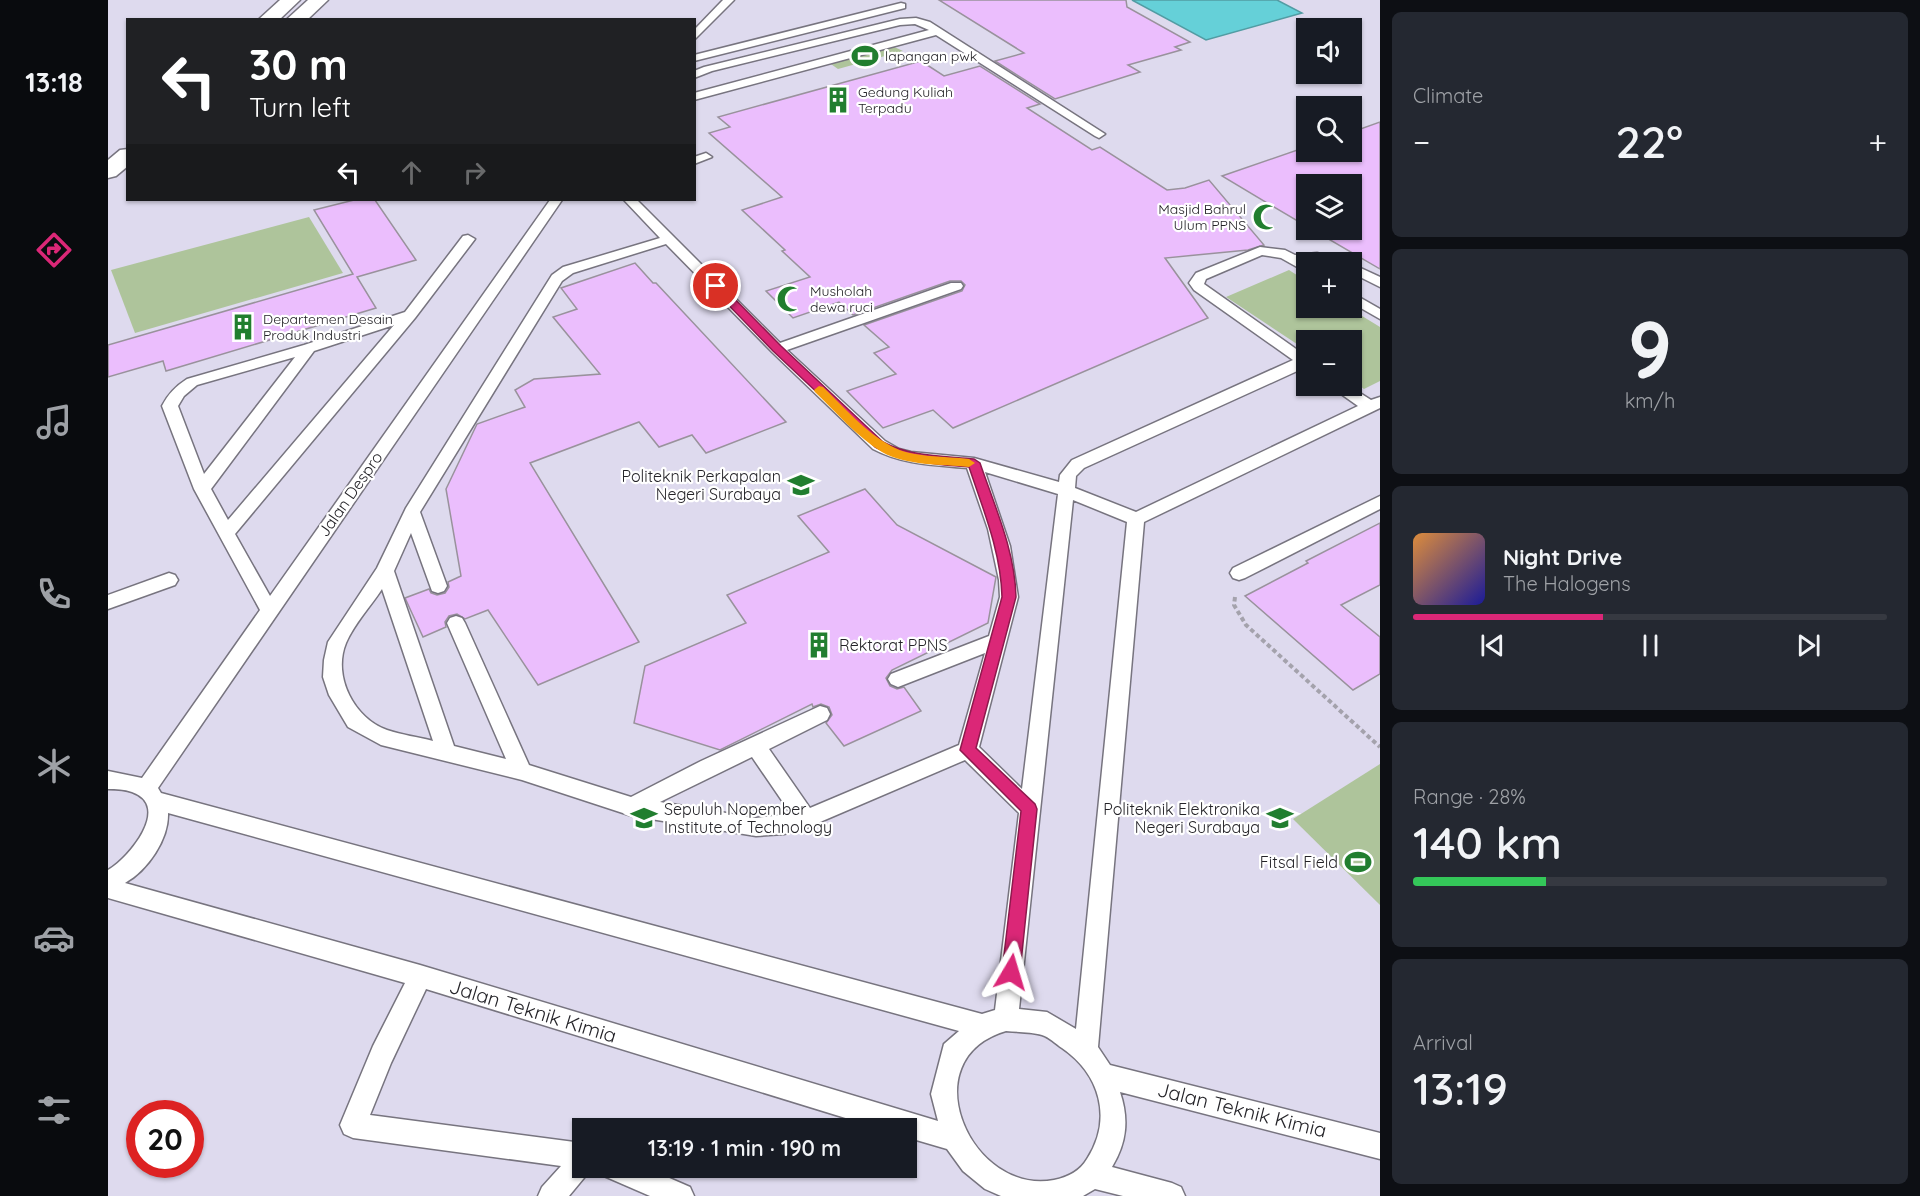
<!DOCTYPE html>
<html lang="en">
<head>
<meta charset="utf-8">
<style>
	body { margin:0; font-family:Quicksand,sans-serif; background:#242831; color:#f1f3f6; height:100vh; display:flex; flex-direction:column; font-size:22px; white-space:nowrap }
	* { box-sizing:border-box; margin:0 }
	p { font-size:20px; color:#9ea1a6 }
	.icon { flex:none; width:33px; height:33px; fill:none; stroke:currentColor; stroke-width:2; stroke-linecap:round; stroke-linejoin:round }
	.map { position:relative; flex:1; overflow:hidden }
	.sheet { display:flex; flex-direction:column; gap:12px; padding:12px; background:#0d0f14; width:540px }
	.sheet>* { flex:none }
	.hud { position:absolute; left:18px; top:18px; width:570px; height:183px; border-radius:0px; box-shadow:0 2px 4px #0004; background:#202124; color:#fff; overflow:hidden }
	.controls { position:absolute; left:1188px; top:18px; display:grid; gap:12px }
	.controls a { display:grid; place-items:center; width:66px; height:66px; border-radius:0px; background:#171b24; box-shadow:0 2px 4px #0004; font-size:30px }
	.speed { position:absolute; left:18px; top:1100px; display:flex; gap:12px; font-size:30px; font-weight:700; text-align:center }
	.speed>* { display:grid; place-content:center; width:78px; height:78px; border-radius:50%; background:#171b24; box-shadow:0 2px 4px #0004; line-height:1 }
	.speed .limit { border:9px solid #d22; background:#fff; color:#111 }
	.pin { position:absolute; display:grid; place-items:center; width:51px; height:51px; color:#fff; margin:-26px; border:3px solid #fff; border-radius:50%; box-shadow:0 2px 6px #0007 }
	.me { position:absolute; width:66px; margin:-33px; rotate:7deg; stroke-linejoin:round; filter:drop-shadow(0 0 4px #0008) }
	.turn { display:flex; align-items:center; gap:21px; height:126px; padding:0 24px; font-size:27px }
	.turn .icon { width:78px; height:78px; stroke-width:2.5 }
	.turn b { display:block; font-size:42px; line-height:51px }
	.lanes { display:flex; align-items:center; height:57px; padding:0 24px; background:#0003; justify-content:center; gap:30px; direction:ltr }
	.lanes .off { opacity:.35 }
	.big { font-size:45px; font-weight:600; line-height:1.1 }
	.sheet .tile { flex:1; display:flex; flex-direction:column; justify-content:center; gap:9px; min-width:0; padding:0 21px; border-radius:9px; background:#242831 }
	.sheet .dial { align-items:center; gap:0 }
	.dial b { font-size:78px; line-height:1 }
	.song { display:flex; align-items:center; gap:18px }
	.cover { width:72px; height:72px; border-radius:9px; background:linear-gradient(135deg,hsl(30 70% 55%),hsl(240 70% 35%)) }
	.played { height:6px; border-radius:3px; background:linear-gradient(90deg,#db2777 40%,#363941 40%) }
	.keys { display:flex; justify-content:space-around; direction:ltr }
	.heat { display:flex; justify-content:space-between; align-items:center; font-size:33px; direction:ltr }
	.charge { height:9px; border-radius:4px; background:linear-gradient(90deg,#34c759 28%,#363941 0) }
	.trip { position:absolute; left:464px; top:1118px; width:345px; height:60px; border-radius:0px; background:#171b24; box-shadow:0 2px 4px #0004; font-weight:600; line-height:60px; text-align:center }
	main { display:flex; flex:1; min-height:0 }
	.tab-bar { display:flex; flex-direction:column; width:108px; justify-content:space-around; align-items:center; background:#090b0e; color:#9ea1a6 }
	.tab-bar .icon { width:42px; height:42px }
	.tab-bar .on { color:#db2777 }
	.tab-bar b { font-size:27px; color:#f1f3f6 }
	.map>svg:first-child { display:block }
</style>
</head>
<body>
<main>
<nav class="tab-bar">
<b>13:18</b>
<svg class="icon on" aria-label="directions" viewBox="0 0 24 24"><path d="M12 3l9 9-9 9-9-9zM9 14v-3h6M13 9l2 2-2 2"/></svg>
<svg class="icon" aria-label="music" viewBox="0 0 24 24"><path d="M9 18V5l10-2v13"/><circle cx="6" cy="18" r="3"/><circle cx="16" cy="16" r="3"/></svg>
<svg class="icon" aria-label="phone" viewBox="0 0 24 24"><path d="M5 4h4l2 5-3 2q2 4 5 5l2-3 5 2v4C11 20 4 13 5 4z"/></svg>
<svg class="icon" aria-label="climate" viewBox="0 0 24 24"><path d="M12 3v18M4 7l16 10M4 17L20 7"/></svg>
<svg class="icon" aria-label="car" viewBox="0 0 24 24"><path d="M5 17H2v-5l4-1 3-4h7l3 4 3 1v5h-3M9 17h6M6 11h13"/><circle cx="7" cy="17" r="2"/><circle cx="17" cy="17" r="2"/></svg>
<svg class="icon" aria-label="filters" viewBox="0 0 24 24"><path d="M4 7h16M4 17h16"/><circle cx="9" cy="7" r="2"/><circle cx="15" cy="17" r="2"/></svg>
</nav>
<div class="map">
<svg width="1272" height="1196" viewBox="0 0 1272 1196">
	<rect width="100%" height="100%" fill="#e8e6f2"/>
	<!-- built -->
	<path fill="#dedaee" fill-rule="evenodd" d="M0,0H1272V1196H0ZM20,20H586V200H20ZM1198,28H1244V74H1198ZM1198,106H1244V152H1198ZM1198,184H1244V230H1198ZM1198,262H1244V308H1198ZM1198,340H1244V386H1198ZM32,1113H82V1164H32ZM474,1128H798V1167H474Z"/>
	<!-- green -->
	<g fill="#aec49b">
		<polygon points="782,45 795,51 730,69 720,62"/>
		<polygon points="201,217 235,273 27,333 3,270"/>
		<polygon points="1181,270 1198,281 1198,308 1241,308 1272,327 1272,381 1256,389 1244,380 1244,340 1198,340 1198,350 1118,297"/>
		<polygon points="1272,764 1272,905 1185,819"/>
	</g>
	<!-- water -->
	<polygon fill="#65d0d8" stroke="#529ca3" stroke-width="1.5" points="1024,0 1169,0 1194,13 1098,40"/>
	<!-- building -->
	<g fill="#ebbefd" stroke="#99929c" stroke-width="1.5">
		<polygon points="831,0 1018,0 1019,7 1082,42 1067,47 1073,50 1020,65 1032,72 947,99 887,61 916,53"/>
		<polygon points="813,61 836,76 872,66 932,104 919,108 984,150 992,147 1059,190 1077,188 1101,180 1156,245 1140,250 1057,258 1100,318 845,428 825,410 775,428 739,391 788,374 766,353 781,347 756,325 854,291 857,285 853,281 842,281 745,315 731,302 685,318 658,291 702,277 674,251 677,250 634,210 674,197 601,133 622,127 610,117"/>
		<polygon points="1272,122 1272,269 1205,230 1244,230 1244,184 1198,184 1198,226 1114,176 1198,147 1198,152 1244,152 1244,132"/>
		<polygon points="246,200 267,200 308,260 249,277 268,308 58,371 55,361 0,377 0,345 245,274 206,210"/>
		<polygon points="527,263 545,283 548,283 678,422 598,453 584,435 551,447 531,422 422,463 531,642 430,685 380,610 357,619 349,614 341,616 337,622 338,627 315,637 297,598 321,589 323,593 329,595 337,593 341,587 340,582 353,576 338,489 369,424 417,407 407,390 426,379 492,374 445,317 469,309 453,288"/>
		<polygon points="757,489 789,525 888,577 880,623 784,670 778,678 782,686 789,689 796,687 813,711 736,746 718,723 724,715 721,707 713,704 705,707 704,704 612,750 526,723 537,666 638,623 619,595 721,552 690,516"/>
		<polygon points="1272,523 1272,585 1233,605 1272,637 1272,674 1245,690 1137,596 1200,563 1198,561"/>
	</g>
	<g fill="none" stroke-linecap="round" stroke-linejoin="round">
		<!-- lane casing -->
		<g stroke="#77747f" stroke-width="3">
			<g id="lane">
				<polygon points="615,0 626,0 586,40 586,30"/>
				<polygon points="793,3 797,4 797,8 586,61 586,55"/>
				<polygon points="808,18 822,22 997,134 991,138 987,136 828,35 586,100 586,93 821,30 807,24 792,25 604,71 586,78 586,71 596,67 792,19"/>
				<polygon points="598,153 604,157 586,164 586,157"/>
				<path d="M442,200H454L50,788L53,793L874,1014L887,1010L911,813L857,760L698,828L676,834L648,836L524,816L414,780L273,745L240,727L221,695L215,677L216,660L220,642L269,568L298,508L444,275L455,267L552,238L516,200H529L672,343L843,283H853L855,286L853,289L679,350L777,441L791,449L803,452L866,458L951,482L952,475L964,460L1185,360L1086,290L1081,283L1088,273L1152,247L1177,250L1187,255L1209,253L1233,259L1234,262H1198V272L1173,258L1154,255L1098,279L1096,284L1198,356V367L976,468L968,476L967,488L1028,512L1250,406L1226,389L1224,386H1241L1263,400L1272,397V408L1036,522L990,1047L1002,1065L1272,1133V1159L1012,1092C1021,1119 1019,1142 1004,1167L1064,1183L1073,1187L1077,1196H1015L987,1189L975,1196H893L877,1189L855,1171L839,1149L798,1137V1128H770L318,989L283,1063L262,1115L474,1143V1167H485L461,1196H430L434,1187L453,1166L245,1138L236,1134L232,1125L265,1046L297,983L0,898V870C21,858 64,806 24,792C16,789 8,789 0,789V771L34,778L152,610L86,489L54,406C60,394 68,386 79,379L196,345L297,312L355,236L360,235L367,239L307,318L127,534L162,596ZM558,244L664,352L765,449C795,465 827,465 859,468L880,529L891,580L892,597L881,636L783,674L780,679L783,684L790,687L877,653L851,745L702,808L661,749L719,720L722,714L719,708L712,706L593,761L523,797L421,765L357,623L354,618L348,616L342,618L339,623L398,759L346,746L286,571L303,533L324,591L330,593L336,591L339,586L312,512L454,281L465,273ZM286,325L120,520L103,489L206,351ZM187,357L96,474L70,406L76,396L89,385ZM877,472L950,494L914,789L871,747L910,597L902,546ZM965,500L1019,522L968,1029L939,1012L911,1009ZM274,589L325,741C310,737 294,735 279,730C247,719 224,677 238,643C246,624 263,606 274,589ZM644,757L683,814L648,818L552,802ZM60,813L851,1031L836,1044L823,1094L830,1121L312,965L17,883C40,870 61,839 60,813ZM898,1031C909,1032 924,1032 934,1035C941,1037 948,1044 954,1048C992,1074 1005,1119 979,1159C972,1171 960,1177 946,1180C863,1196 802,1059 898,1031Z"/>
				<polygon points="1244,264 1272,277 1272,287 1244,273"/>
				<polygon points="1244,293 1272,309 1272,319 1244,303"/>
				<polygon points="1272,496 1272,509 1137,578 1131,580 1125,578 1122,573 1125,568"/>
				<polygon points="61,573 67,575 70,580 67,585 0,609 0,595"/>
				<polygon points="492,1167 536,1167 582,1187 586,1196 542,1196 496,1176"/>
			</g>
		</g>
		<!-- street casing -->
		<g stroke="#77747f" stroke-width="3">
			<g id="street">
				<polygon points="172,0 192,0 171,20 150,20"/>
				<polygon points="200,0 220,0 199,20 178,20"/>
				<polygon points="20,149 20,166 8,176 0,178 0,160 12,150"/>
			</g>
		</g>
		<!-- path -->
		<polyline stroke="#a4a2ac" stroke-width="4" stroke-dasharray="4.5 3" stroke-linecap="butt" points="1127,597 1126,605 1138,625 1272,747"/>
		<!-- lane -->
		<use href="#lane" fill="#fff" fill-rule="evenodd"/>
		<!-- street -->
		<use href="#street" fill="#fff" fill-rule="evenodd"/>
	</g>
	<!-- route -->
	<path fill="#db2777" stroke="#8e194d" stroke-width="1.5" d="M608,283L612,284L673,346L775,442C803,457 835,456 866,459L872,463C887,507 907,551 908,597L868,748L927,804L929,809L912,972L909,978L903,980L897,978L894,972L913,811L852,750L894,597C893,552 875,509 861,467C828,464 796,463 767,447L665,351L604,288V284Z"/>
	<!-- slow -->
	<path fill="#f59e0b" d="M711,386L715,387C736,407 757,432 783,446C804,458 837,456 861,459L867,463L861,467C834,464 798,466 774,452C749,437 728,412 707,392L706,390Z"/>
	<!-- icons -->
	<defs>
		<g id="stadium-bare" transform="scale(2.07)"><path d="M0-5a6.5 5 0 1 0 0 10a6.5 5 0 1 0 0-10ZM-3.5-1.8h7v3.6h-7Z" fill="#217e2f" stroke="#fff" stroke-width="2.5" paint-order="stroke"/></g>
		<g id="building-bare" transform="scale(2.07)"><path d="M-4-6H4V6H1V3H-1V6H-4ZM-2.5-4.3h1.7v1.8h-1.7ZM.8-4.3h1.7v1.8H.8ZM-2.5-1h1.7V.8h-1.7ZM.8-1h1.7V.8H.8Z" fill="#217e2f" stroke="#fff" stroke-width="2.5" paint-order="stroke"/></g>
		<g id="mosque-bare" transform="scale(2.07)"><path d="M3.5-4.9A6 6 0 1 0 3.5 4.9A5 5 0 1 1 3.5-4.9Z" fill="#217e2f" stroke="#fff" stroke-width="2.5" paint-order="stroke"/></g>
		<g id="university-bare" transform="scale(2.07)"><path d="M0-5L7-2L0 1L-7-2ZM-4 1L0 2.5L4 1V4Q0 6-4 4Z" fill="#217e2f" stroke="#fff" stroke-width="2.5" paint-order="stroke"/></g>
	</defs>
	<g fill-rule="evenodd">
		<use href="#stadium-bare" x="757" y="56"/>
		<use href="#building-bare" x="730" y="100"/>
		<use href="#mosque-bare" x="1158" y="217"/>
		<use href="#mosque-bare" x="682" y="299"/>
		<use href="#building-bare" x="135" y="327"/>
		<use href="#university-bare" x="693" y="485"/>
		<use href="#building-bare" x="711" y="645"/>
		<use href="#university-bare" x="536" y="818"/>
		<use href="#university-bare" x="1172" y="818"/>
		<use href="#stadium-bare" x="1250" y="862"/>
	</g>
	<g text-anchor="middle" stroke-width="4.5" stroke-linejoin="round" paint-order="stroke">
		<!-- far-poi labels -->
		<g font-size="14" fill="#242328" stroke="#fff" text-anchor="start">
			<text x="777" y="61">lapangan pwk</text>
			<text x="750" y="97">Gedung Kuliah<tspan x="750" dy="16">Terpadu</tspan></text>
			<text x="1138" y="214" text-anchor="end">Masjid Bahrul<tspan x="1138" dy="16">Ulum PPNS</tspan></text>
			<text x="702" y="296">Musholah<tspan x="702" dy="16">dewa ruci</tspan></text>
			<text x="155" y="324">Departemen Desain<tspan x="155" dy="16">Produk Industri</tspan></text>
		</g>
		<!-- poi labels -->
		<g font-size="16" fill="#242328" stroke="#fff" text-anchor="end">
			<text x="673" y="482">Politeknik Perkapalan<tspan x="673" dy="18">Negeri Surabaya</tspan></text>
			<text x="731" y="651" text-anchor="start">Rektorat PPNS</text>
			<text x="556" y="815" text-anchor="start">Sepuluh Nopember<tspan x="556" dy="18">Institute of Technology</tspan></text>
			<text x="1152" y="815">Politeknik Elektronika<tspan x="1152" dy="18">Negeri Surabaya</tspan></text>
			<text x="1230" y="868">Fitsal Field</text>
		</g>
		<!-- street labels -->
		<g font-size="16" fill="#242328" stroke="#fff">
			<text transform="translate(242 494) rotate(-55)" y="6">Jalan Despro</text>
		</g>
		<!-- near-street labels -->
		<g font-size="20" fill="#242328" stroke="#fff">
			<text transform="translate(425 1011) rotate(17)" y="7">Jalan Teknik Kimia</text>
			<text transform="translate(1134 1110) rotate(14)" y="7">Jalan Teknik Kimia</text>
		</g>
	</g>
</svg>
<div class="controls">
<a><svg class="icon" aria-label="sound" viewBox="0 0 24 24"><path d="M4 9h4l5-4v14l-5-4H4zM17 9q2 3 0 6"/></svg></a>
<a><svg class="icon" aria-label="search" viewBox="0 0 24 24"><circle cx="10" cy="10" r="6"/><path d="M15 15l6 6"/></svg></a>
<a><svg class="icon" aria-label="layers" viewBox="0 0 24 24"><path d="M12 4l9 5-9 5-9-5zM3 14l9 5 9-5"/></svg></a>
<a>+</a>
<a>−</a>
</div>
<div class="speed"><div class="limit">20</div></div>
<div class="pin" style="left:608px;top:286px;background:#d93025"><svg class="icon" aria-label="arrive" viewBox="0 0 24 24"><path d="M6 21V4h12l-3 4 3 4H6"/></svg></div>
<svg class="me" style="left:903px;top:972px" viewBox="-20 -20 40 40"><path d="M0-17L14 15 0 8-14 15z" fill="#db2777" stroke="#fff" stroke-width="4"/></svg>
<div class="trip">13:19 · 1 min · 190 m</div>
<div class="hud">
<div class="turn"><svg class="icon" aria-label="left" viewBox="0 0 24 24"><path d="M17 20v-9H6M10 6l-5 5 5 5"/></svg><div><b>30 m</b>Turn left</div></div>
<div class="lanes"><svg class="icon" aria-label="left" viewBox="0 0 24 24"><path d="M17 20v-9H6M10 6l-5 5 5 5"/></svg><svg class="icon off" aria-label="ahead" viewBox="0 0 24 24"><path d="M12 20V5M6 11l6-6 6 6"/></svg><svg class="icon off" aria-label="right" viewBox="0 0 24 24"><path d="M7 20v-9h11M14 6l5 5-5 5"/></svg></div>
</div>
</div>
<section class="sheet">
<div class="tile"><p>Climate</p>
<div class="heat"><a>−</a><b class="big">22°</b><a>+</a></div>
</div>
<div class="tile dial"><b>9</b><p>km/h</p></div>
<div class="tile">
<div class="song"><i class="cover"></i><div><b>Night Drive</b><p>The Halogens</p></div></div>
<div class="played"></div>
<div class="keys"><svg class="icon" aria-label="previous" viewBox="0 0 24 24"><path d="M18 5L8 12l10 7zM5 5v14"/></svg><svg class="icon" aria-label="pause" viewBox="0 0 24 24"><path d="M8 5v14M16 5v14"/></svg><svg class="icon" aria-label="next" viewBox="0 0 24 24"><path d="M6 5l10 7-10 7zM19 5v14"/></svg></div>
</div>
<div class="tile"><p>Range · 28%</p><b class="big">140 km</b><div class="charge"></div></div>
<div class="tile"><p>Arrival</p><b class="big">13:19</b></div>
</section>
</main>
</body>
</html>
